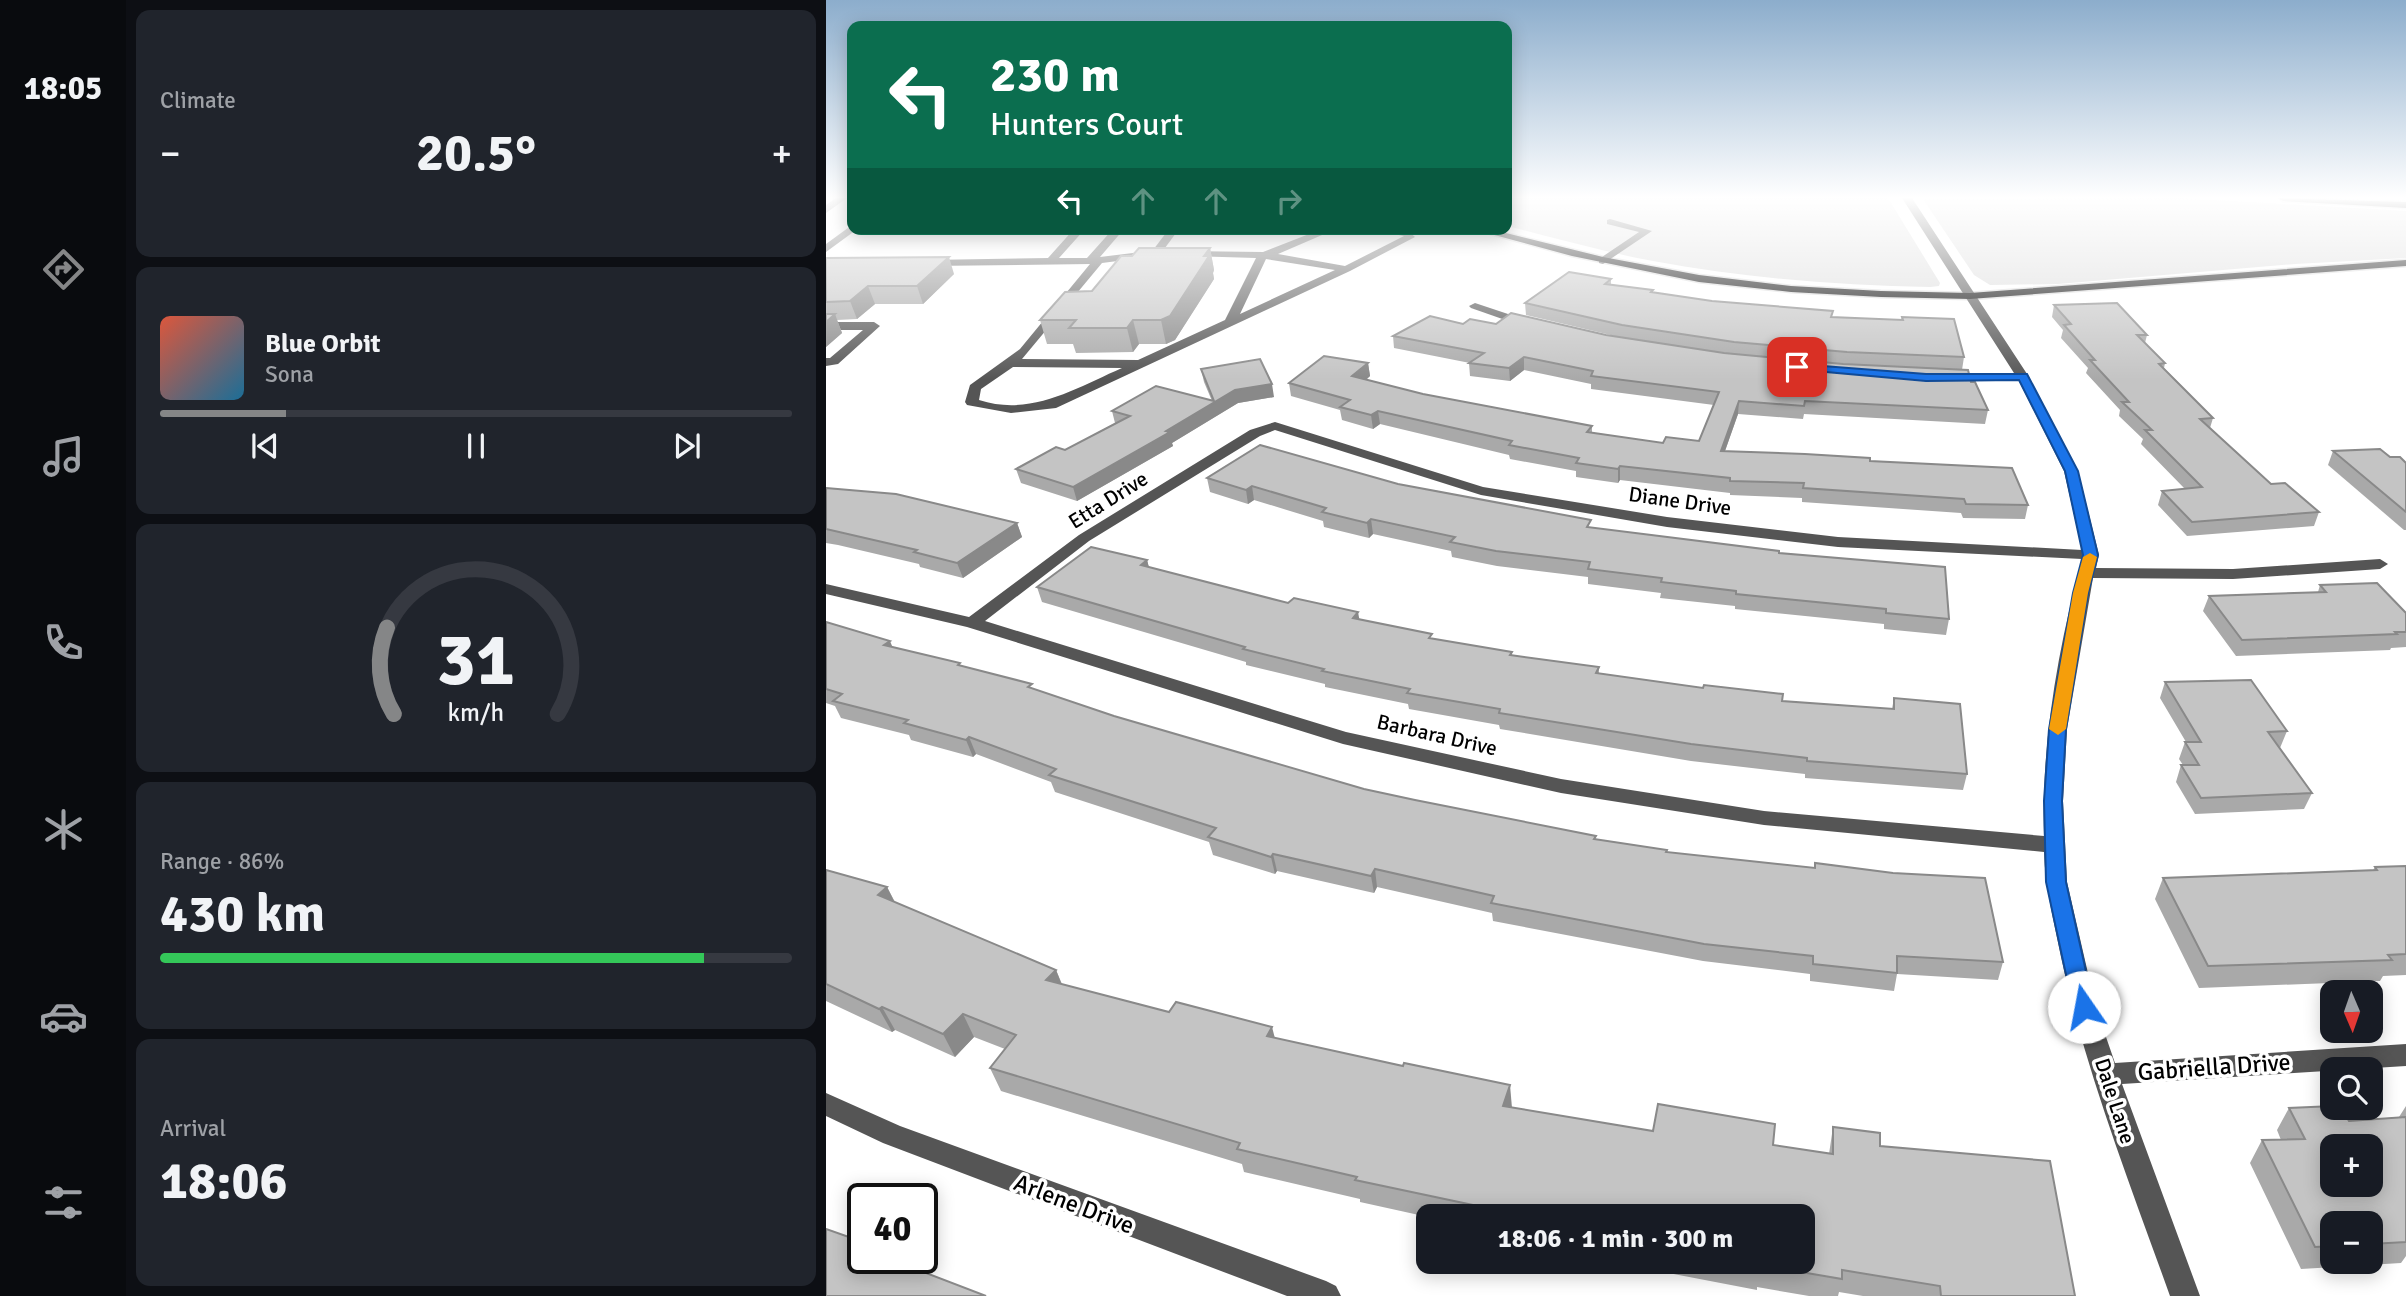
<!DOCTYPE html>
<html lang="en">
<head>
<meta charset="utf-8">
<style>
	body { margin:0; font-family:Signika,sans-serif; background:#20242c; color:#f1f3f6; height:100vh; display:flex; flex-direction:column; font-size:26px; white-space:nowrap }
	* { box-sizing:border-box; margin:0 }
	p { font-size:23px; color:#9ea1a6 }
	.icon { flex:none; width:38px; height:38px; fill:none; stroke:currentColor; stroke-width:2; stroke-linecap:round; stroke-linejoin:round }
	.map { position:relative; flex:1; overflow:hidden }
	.side { display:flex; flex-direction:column; gap:10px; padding:10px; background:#0d0f14; width:700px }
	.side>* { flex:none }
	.top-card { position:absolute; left:21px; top:21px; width:665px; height:214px; border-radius:14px; box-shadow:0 4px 18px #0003; background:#0b6e4f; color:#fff; overflow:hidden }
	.needle { width:46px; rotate:178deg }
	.buttons { position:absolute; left:1494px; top:980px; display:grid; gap:14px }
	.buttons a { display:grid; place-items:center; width:63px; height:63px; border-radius:14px; background:#171b24; box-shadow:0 4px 18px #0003; font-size:35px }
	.speed { position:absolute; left:21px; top:1183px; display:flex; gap:14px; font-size:35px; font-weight:700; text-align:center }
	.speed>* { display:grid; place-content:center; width:91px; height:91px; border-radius:50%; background:#171b24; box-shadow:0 4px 18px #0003; line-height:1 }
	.speed .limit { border:4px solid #111; border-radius:10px; background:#fff; color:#111 }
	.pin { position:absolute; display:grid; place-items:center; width:60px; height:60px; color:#fff; margin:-30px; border-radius:14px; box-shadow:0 4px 10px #0006 }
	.me { position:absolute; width:77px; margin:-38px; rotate:348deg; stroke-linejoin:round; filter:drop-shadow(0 0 5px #0008) }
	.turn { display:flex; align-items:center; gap:24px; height:147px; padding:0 28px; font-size:32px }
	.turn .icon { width:91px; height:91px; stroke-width:2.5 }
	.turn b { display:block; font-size:49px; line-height:60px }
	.lanes { display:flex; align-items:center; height:66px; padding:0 28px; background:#0003; justify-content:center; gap:35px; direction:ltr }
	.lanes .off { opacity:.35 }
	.big { font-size:52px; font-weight:700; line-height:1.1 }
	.side .tile { flex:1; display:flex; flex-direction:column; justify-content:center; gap:10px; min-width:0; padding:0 24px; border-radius:14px; background:#20242c }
	.side .dial { align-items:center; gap:0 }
	.dial svg { height:182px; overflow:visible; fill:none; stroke:#363941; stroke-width:7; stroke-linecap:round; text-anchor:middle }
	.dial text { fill:#f1f3f6; stroke:none }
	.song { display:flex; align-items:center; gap:21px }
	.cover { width:84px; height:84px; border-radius:10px; background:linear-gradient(135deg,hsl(10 70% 55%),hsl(200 70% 35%)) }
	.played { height:7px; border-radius:4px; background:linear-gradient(90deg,#858687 20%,#363941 20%) }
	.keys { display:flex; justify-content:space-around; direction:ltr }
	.heat { display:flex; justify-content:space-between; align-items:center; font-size:38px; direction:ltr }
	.charge { height:10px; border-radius:5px; background:linear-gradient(90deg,#34c759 86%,#363941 0) }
	.trip { position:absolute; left:590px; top:1204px; width:399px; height:70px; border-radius:14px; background:#171b24; box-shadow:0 4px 18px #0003; font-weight:700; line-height:70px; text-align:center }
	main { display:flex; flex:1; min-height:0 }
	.tab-bar { display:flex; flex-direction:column; width:126px; justify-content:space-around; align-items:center; background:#090b0e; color:#9ea1a6 }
	.tab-bar .icon { width:49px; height:49px }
	.tab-bar .active { color:#858687 }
	.tab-bar b { font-size:32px; color:#f1f3f6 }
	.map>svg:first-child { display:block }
</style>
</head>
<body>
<main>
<nav class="tab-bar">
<b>18:05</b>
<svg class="icon active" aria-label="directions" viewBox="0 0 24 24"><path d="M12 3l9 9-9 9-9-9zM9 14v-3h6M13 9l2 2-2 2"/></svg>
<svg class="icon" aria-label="music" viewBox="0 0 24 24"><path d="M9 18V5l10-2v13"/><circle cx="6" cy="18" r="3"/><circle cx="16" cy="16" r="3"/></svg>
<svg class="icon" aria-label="phone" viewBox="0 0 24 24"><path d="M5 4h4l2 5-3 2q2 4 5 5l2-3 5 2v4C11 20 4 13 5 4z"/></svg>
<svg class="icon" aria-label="climate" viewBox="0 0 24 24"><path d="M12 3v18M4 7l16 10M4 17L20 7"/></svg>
<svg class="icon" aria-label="car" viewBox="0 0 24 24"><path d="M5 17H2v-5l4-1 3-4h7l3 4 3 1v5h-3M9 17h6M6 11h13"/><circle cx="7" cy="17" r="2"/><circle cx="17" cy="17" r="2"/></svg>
<svg class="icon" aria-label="filters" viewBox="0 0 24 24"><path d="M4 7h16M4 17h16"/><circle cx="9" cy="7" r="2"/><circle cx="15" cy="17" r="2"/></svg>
</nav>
<section class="side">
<div class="tile"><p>Climate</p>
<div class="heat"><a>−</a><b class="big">20.5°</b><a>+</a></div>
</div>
<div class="tile">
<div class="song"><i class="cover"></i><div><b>Blue Orbit</b><p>Sona</p></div></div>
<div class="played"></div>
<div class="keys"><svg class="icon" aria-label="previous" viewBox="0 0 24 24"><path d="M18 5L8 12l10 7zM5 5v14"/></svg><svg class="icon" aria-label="pause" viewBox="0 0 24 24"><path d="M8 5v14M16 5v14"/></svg><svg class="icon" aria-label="next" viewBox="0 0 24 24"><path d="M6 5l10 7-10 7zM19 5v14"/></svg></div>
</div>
<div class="tile dial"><svg viewBox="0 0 100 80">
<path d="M14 69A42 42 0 1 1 86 69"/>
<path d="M14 69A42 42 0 0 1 11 31" stroke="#858687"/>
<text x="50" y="56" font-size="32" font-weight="700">31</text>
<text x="50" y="72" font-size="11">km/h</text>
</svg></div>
<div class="tile"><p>Range · 86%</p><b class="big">430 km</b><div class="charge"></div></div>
<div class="tile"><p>Arrival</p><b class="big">18:06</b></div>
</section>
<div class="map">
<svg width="1580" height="1296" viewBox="0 0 1580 1296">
	<rect width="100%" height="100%" fill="#fff"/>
	<!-- green -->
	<g fill="#dcdcdc">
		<path d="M681,198H1062L1114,283L1113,286L1104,287C1011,285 918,278 827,261C778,252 729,238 681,226Z"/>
		<polygon points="1354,198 1580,211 1580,258 1469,264 1232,284 1164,285 1148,275 1097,199"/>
	</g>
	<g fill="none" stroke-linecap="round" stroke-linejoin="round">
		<!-- major casing -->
		<g stroke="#dbdbdb" stroke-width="3">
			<polygon id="major" points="646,229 664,229 777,257 873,275 965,286 1055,291 1144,293 1580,260 1580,266 1144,299 1055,297 965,292 873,282 746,256"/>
		</g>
		<!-- highway casing -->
		<g stroke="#dbdbdb" stroke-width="3">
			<polygon id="highway" points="1452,198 1580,202 1580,208 1457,201"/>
		</g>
		<!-- minor -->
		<g fill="#555" fill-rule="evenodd">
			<polygon points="10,198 21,198 0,213 0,205"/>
			<path d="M1076,198H1086L1203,377L1252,471L1273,555L1270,568L1407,569L1554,559L1562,564L1554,569L1407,579L1267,578L1241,729L1237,801L1241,882L1270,1008L1289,1063L1580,1044V1066L1296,1084L1374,1296H1344C1304,1184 1260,1073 1235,957C1228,921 1219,888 1218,852L938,825L735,793L517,744L141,627L0,594V584L143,617L253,535L424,430L449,422L657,487L841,517L1012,537L1256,550L1238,471L1193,381H1121L1115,377L1121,373H1188ZM449,430L655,495L841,527L1012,547L1256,559C1232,648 1215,744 1218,836L938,811L735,779L520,732L159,621L263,541L434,436Z"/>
			<polygon points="784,219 826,231 777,264 773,263 773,259 813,232 781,224 781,220"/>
			<polygon points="26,225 26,229 30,230 0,252 0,244"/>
			<path d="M248,229H259L233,258H261L287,229H298L274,257L315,252L320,255L315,258L276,263L196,359L312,360L399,320L430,258L363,256L359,255V251L437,252L496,229H510L452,254L519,266L578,236L542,229L581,230L589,237L524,271L230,408L185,413L141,405L139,402L144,385L194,349L264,264L101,266L96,263L101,260L222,258ZM440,259L509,270L414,314ZM187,367L296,368C250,388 205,417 153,400L155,389Z"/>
			<polygon points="343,229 353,229 333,256 325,256 324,254"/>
			<polygon points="649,303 706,322 708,324 702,328 645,308 643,306"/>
			<polygon points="0,322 48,322 54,326 12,364 0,366 0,358 4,358 37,330 0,330"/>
			<polygon points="0,1093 74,1126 500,1281 510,1286 515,1296 461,1296 57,1143 0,1116"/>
		</g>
		<!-- major -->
		<use href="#major" fill="#000" fill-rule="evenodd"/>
		<!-- highway -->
		<use href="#highway" fill="#000" fill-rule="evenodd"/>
	</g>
	<!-- wall -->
	<g fill="#a9a9a9" fill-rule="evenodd">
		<polygon points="384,248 388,270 387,273 388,279 349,340 340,344 313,344 307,352 250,353 247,344 221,344 214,320 266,291 306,256"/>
		<polygon points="0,258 128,274 97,304 49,304 31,319 11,320 16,333 0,347"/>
		<polygon points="785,279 785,285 827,290 827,293 1006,317 1075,320 1076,317 1138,357 1136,370 1145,382 1162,410 1159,424 978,414 977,419 912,414 899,451 1044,461 1202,505 1199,519 1137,518 1135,513 976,502 976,498 904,495 904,493 794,480 792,483 750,477 750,471 684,459 683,455 554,424 547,429 516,420 514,410 465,396 463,383 542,363 544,376 540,380 597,394 766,426 766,433 837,443 873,441 888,405 765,389 765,384 698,370 684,381 644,376 643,363 644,363 568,348 567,336 637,324 670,324 789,336 700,315 699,303"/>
		<polygon points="1228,305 1321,335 1319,343 1339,363 1338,368 1387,418 1384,428 1445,484 1493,512 1488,526 1361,536 1332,505 1336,491 1359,489 1315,444 1317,439 1293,416 1294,410 1260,373 1262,368 1235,338 1237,330 1226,317"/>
		<polygon points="375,369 448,397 412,403 346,443 347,446 251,501 195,483 190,469 239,450 289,423 286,411 386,401 378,382"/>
		<polygon points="1507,451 1564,457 1580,463 1580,530 1578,530 1502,465"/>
		<polygon points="381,478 572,484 765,528 953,553 1123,619 1120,635 1058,629 1058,624 909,609 909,606 834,598 835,593 762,584 762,577 671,566 626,557 625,551 547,534 543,538 498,527 497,521 428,500 422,504 384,492"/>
		<polygon points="0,488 191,523 196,537 137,578 94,567 93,564 12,545 0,543"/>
		<polygon points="321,560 323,568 462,603 534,620 607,639 686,652 686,655 773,667 773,674 957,701 1066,709 1068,698 1141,774 1137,790 979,778 979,774 865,761 674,729 673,725 583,709 582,704 499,687 499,684 420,665 420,662 216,602 211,587"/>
		<polygon points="1494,585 1580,613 1580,647 1565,648 1564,650 1410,656 1377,611 1383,596 1492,592"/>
		<polygon points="0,622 67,647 135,666 288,716 538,789 770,839 840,852 1177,962 1172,980 1071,974 1068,991 984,981 984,974 877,961 667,921 666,913 551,887 548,893 451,871 449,874 387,855 383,842 229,792 225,782 150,754 147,757 85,740 83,735 15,718 9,706 0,703"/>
		<polygon points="1339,682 1461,731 1454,748 1486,793 1478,809 1369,814 1350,782 1355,765 1357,765 1353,759 1359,742 1360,742 1334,698"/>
		<polygon points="1580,866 1580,975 1557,976 1554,981 1373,988 1329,899 1337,878 1547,870 1549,867"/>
		<polygon points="0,870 61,887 69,902 230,970 236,984 343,1012 449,1038 686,1108 827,1131 947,1145 1003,1154 1007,1127 1054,1146 1249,1296 1037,1296 1013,1292 1012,1296 983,1296 931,1287 931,1290 785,1262 976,1262 976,1216 602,1216 602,1217 534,1202 534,1199 418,1172 416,1164 175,1091 164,1068 179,1049 148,1037 129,1057 69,1030 66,1032 0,1001"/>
		<path d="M1580,1106V1256L1575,1263L1475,1269L1424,1163L1436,1140H1455L1451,1130L1463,1108L1523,1121L1573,1117ZM1507,1223H1545V1262H1507Z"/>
	</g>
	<!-- shaded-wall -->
	<g fill="#898989">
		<polygon points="384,248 388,270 387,273 388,279 349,340 340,344 335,320"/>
		<polygon points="123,257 128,274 97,304 91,286"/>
		<polygon points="42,286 49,304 31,319 24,301"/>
		<polygon points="9,314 16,333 0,347 0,322"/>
		<polygon points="307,320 313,344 307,352 301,328"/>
		<polygon points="698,357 698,370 684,381 683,368"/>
		<polygon points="542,363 544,376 528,390 526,376"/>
		<polygon points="446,384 448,397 412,403 346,443 347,446 251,501 247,487 409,390"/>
		<polygon points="913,401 912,414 894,465 895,451"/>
		<polygon points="552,411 554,424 547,429 545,415"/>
		<polygon points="794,466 794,480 792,483 792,469"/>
		<polygon points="426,486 428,500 422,504 420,490"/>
		<polygon points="545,519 547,534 543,538 541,523"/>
		<polygon points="191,523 196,537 137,578 131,563"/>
		<polygon points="321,560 325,575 315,565"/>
		<polygon points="532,612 535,628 527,618"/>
		<polygon points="64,641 71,658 58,645"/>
		<polygon points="143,737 150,754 147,757 140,740"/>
		<polygon points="447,854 451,871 449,874 445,857"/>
		<polygon points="549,869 551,887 548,893 545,876"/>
		<polygon points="61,887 72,909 52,895"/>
		<polygon points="230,970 239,993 220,980"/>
		<polygon points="56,1007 69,1030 66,1032 53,1009"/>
		<polygon points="137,1014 148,1037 129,1057 117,1034"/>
		<polygon points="446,1027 452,1050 441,1036"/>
		<polygon points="684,1085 686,1108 677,1106"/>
		<polygon points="78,1258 80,1258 94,1281 74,1263"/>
	</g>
	<!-- building -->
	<g fill="#c4c4c4" stroke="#898989" stroke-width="2" fill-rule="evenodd">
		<polygon points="313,248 384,248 378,256 383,256 344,316 335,320 307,320 301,328 243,328 250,320 214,320 239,292 266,291 295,256 306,256"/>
		<polygon points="123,257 91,286 42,286 24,301 0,302 0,258"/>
		<polygon points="743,272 785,279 779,284 827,290 825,292 886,301 1007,311 1005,317 1077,320 1076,317 1128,319 1138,357 1021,352 908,342 796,325 699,303"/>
		<polygon points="1291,303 1321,335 1311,335 1339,363 1333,364 1387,418 1374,419 1445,484 1459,483 1493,512 1366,522 1336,491 1376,487 1319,430 1326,430 1296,402 1303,402 1264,360 1269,360 1238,325 1245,324 1228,305"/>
		<polygon points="685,313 780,335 898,353 1017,364 1142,370 1145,382 1149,382 1162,410 979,401 978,406 913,401 895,451 979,454 1044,458 1044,461 1186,468 1202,505 1140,504 1138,499 977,488 978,483 904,481 904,478 794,466 792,469 750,463 753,458 683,445 686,441 552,411 545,415 514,407 524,400 463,383 498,356 542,363 526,376 597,394 766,426 761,432 837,443 840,437 873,441 893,392 765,376 767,371 698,357 683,368 643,363 658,353 567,336 604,316 637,324 644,319 670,324"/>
		<polygon points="0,314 9,314 0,322"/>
		<polygon points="434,359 446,384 409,390 340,431 344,432 247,487 190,469 230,447 239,450 304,416 286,411 330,386 388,401 375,369"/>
		<polygon points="434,445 572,484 765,520 761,527 953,551 953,553 1119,567 1123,619 1060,613 1060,609 910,594 910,591 835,582 836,578 762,569 764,562 670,551 624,542 629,537 545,519 541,523 496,512 500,508 426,486 420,490 381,478"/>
		<polygon points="1554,449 1564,457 1574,457 1580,463 1580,512 1507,451"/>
		<polygon points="0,488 70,494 191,523 131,563 88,552 91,550 0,529"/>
		<polygon points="265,547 321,560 315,565 462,603 468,598 532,612 527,618 606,634 603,638 686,652 684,655 773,667 770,673 877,688 878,685 957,694 956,701 1068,709 1068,698 1134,704 1141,774 981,761 981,758 865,744 673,713 674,709 581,693 584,689 496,671 498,669 417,649 419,647 211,587"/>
		<polygon points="1551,583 1580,613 1580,632 1569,632 1571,634 1416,640 1383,596 1500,592 1494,585"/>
		<polygon points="0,622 64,641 58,645 134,663 132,665 206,684 202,687 288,716 538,789 589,800 770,836 768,839 841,850 840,852 989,868 989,863 1067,873 1159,878 1177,962 1071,956 1071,973 987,964 987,956 878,944 665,903 668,896 549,869 545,876 447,854 445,857 382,837 390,828 223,775 230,769 143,737 140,740 78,723 82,720 7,701 16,694 0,689"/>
		<polygon points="1425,680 1461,731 1442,732 1486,793 1375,798 1355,765 1373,765 1359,742 1375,742 1339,682"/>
		<polygon points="1580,866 1580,954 1562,955 1566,960 1382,966 1337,878 1551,870 1549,867"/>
		<polygon points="0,870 61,887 52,895 230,970 220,980 343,1012 350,1002 446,1027 441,1036 577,1066 578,1063 684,1085 677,1106 827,1131 832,1104 949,1124 947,1145 1007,1154 1007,1127 1054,1133 1054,1146 1224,1161 1249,1296 1115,1296 1114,1286 1016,1270 1016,1279 934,1265 934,1268 900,1262 976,1262 976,1216 664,1216 666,1209 529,1180 531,1177 411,1149 414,1143 164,1068 190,1035 137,1014 117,1034 56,1007 53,1009 0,984"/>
		<path d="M1507,1106V1108H1515L1523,1121L1580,1117V1242L1545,1244V1223H1507V1246L1489,1247L1436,1140L1479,1139L1463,1108ZM1507,1146H1545V1185H1507Z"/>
		<polygon points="0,1229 37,1242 37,1258 78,1258 74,1263 160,1296 0,1296"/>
	</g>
	<!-- sky -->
	<linearGradient id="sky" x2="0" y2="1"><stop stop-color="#8cadcc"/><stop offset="0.52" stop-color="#fff"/><stop offset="1" stop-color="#fff" stop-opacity="0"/></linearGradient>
	<rect width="1580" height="380" fill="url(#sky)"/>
	<!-- route -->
	<polygon fill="#1a73e8" stroke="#114b97" stroke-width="2" points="971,364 1100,374 1201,374 1252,471 1272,555 1262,593 1240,729 1236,801 1240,882 1268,1007 1265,1014 1258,1016 1250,1014 1247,1007 1220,882 1218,801 1223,729 1247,593 1257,555 1239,471 1193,380 1100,381 967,369 966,367"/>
	<!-- slow -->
	<polygon fill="#f59e0b" points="1264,553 1271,557 1262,593 1240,729 1232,735 1223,729 1247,593 1257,557"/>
	<g text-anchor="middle" stroke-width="7" stroke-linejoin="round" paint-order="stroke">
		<!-- street labels -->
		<g font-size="21" fill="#000" stroke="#fff">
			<text transform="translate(282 500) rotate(-32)" y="7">Etta Drive</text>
			<text transform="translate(854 501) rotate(8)" y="7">Diane Drive</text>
			<text transform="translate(611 735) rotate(13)" y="7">Barbara Drive</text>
			<text transform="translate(1289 1101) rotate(72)" y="7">Dale Lane</text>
		</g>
		<!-- near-street labels -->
		<g font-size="24" fill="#000" stroke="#fff">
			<text transform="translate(1388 1067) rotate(-4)" y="8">Gabriella Drive</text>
			<text transform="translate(248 1204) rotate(21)" y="8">Arlene Drive</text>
		</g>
	</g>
</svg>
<div class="buttons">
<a><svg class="needle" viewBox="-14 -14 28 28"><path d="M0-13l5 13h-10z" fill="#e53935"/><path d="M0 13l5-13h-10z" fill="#9ea1a6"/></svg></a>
<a><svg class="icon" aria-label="search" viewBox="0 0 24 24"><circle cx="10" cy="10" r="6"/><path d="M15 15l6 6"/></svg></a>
<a>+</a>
<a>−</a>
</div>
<div class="speed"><div class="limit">40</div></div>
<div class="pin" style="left:971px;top:367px;background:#d93025"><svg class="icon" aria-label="arrive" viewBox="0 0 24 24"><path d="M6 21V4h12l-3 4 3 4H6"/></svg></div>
<svg class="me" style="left:1258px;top:1007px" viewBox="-20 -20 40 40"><circle r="19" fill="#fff"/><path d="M0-13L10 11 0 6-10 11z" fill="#1a73e8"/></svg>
<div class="trip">18:06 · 1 min · 300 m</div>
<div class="top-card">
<div class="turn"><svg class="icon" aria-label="left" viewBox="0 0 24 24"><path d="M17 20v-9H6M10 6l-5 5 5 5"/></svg><div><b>230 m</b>Hunters Court</div></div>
<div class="lanes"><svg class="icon" aria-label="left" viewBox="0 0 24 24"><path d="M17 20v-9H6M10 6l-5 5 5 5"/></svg><svg class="icon off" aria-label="ahead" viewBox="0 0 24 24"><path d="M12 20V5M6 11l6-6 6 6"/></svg><svg class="icon off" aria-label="ahead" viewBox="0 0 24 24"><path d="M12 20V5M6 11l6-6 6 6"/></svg><svg class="icon off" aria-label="right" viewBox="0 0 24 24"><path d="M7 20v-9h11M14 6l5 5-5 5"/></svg></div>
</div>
</div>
</main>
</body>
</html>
